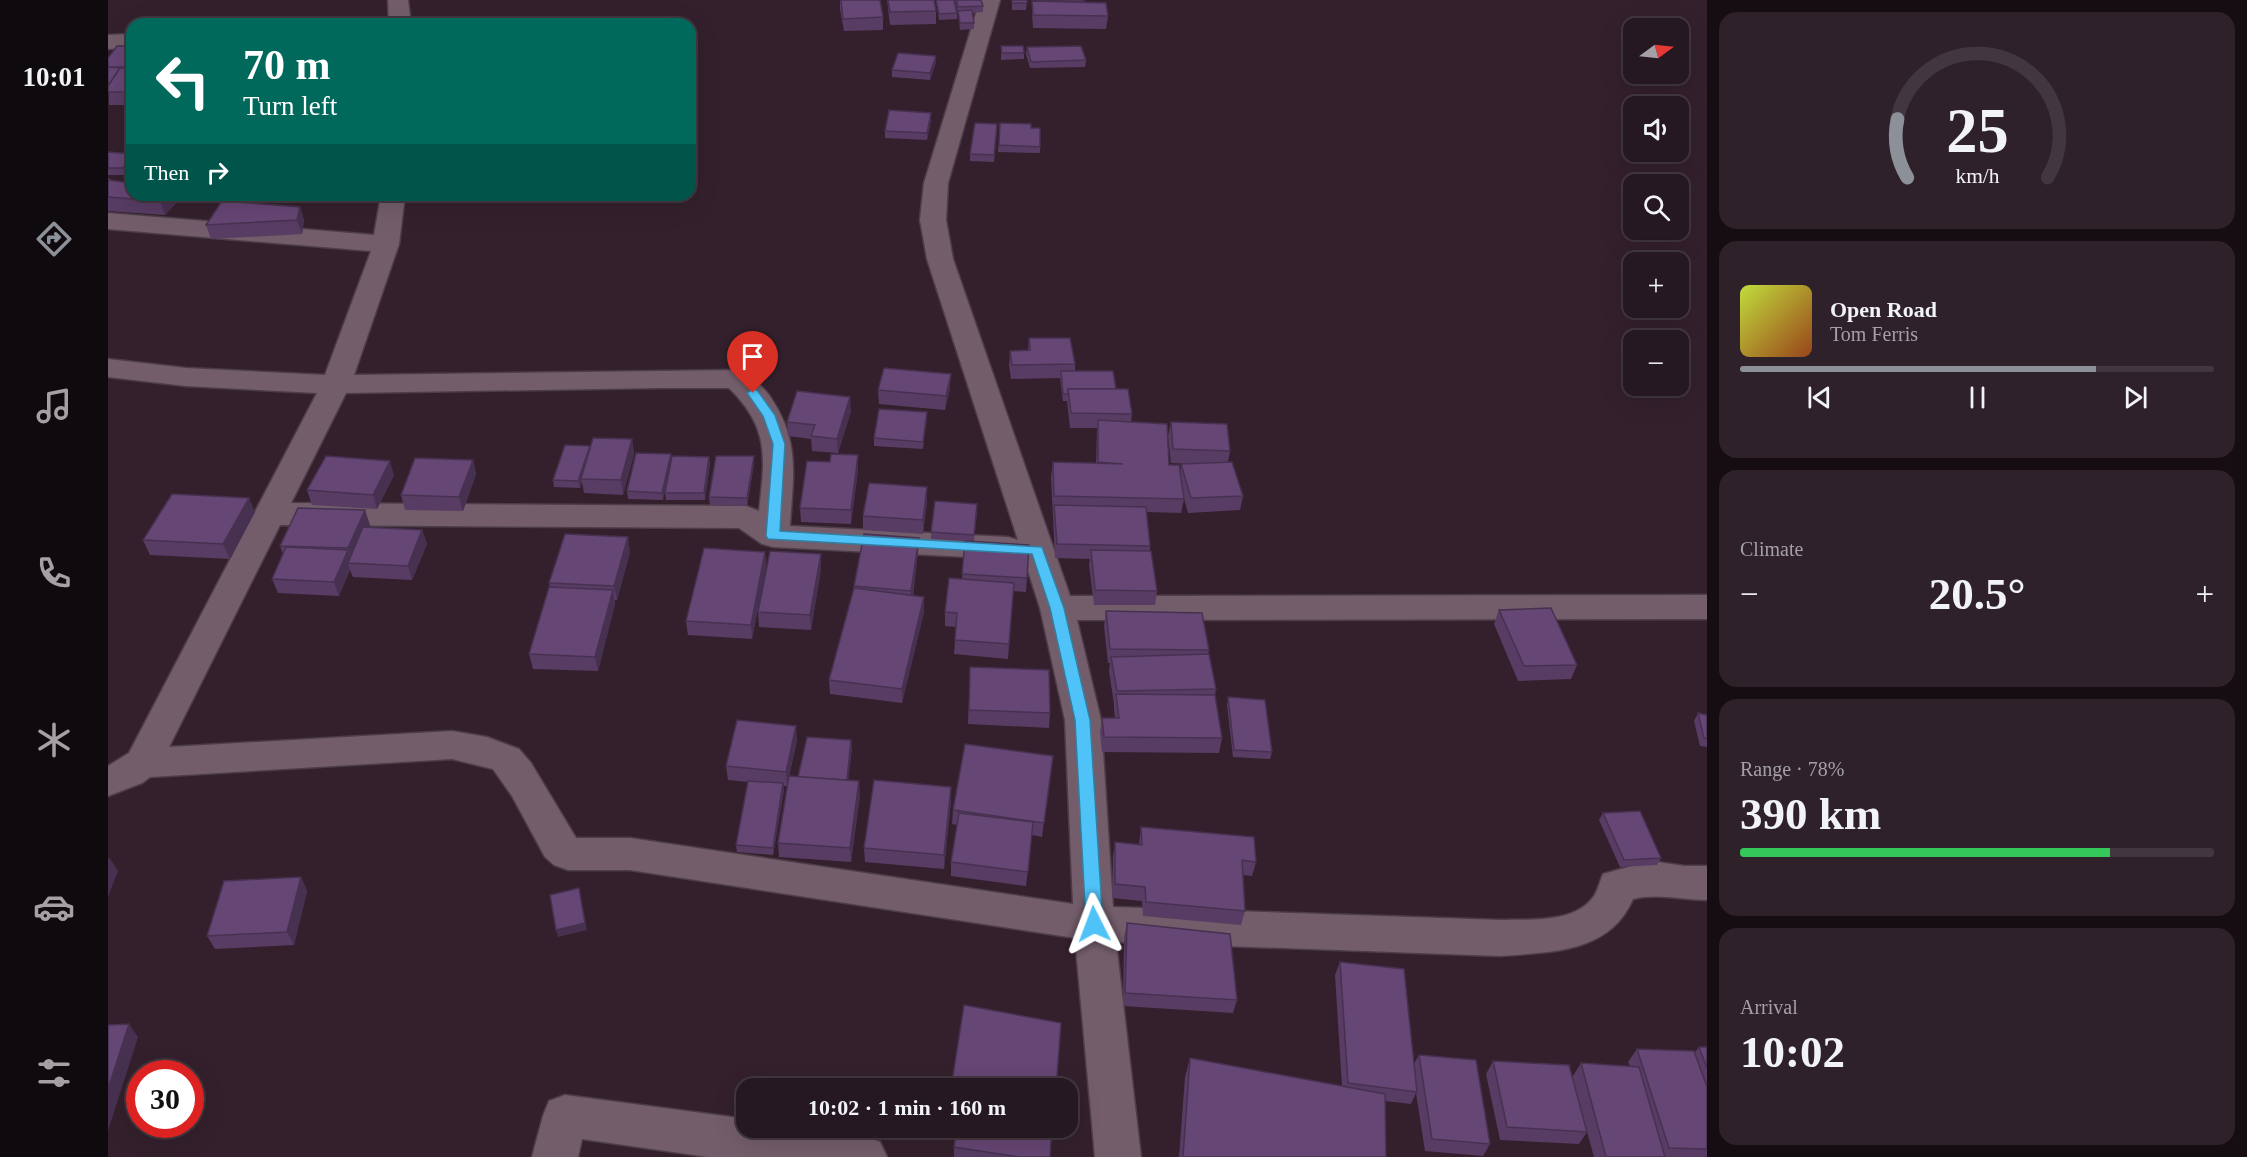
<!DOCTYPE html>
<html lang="en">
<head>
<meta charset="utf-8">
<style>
	body { margin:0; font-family:"Times New Roman",serif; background:#2e212a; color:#f1f3f6; height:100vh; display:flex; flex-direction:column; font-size:22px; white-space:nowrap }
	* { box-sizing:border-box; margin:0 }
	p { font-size:20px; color:#a4a0a5 }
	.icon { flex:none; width:33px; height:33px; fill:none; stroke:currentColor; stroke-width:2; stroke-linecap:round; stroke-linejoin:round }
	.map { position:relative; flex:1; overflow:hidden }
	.side { display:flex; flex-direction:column; gap:12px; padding:12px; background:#150d12; width:540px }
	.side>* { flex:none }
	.guide { position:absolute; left:18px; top:18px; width:570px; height:183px; border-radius:18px; box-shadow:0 6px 24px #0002,0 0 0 2px #42373f; background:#00695c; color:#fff; overflow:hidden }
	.needle { width:39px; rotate:75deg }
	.tools { position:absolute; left:1515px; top:18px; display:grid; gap:12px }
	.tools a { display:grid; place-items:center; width:66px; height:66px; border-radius:12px; background:#261821; box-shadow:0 6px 24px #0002,0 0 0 2px #42373f; font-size:30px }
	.speed { position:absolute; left:18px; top:1060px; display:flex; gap:12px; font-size:30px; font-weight:700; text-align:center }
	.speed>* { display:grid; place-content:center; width:78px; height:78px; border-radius:50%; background:#261821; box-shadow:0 6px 24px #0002,0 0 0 2px #42373f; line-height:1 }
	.speed .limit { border:9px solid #d22; background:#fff; color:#111 }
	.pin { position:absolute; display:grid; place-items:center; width:51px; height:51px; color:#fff; margin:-62px -26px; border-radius:50% 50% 50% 0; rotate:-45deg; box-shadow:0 0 6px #0007 }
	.pin .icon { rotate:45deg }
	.me { position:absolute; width:66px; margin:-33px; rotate:357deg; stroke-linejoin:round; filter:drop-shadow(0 0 4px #0008) }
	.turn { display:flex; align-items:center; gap:21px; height:126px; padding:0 18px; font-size:27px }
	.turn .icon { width:78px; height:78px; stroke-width:2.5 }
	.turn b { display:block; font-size:42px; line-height:51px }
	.then { display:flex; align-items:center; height:57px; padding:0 18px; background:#0003; gap:12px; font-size:22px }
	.big { font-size:45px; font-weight:700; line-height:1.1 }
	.side .card { flex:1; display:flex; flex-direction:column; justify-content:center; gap:9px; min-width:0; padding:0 21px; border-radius:18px; background:#2e212a }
	.side .dial { align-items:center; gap:0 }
	.dial svg { height:156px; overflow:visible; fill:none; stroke:#42373f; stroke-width:7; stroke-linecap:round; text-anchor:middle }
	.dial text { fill:#f1f3f6; stroke:none }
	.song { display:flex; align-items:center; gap:18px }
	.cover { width:72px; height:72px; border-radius:9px; background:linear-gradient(135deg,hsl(70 70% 55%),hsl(20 70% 35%)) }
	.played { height:6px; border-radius:3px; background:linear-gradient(90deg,#8c9099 75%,#42373f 75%) }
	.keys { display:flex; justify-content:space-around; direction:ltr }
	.heat { display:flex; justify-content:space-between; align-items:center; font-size:33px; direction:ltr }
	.charge { height:9px; border-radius:4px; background:linear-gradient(90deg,#34c759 78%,#42373f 0) }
	.trip { position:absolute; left:628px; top:1078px; width:342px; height:60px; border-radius:18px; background:#261821; box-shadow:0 6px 24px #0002,0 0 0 2px #42373f; font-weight:700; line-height:60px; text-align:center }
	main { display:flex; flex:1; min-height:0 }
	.dock { display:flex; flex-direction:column; width:108px; justify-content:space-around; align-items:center; background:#0f0a0d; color:#a4a0a5 }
	.dock .icon { width:42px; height:42px }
	.dock .active { color:#8c9099 }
	.dock b { font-size:27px; color:#f1f3f6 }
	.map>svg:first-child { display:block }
</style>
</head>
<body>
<main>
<nav class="dock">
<b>10:01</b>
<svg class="icon active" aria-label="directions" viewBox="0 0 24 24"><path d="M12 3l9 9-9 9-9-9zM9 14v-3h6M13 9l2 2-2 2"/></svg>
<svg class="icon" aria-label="music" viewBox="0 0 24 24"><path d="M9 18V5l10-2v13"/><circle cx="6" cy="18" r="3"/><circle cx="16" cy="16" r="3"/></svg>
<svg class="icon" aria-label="phone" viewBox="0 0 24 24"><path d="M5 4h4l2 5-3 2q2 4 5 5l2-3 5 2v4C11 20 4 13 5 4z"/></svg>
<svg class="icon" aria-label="climate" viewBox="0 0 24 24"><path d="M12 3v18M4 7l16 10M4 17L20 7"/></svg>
<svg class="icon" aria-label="car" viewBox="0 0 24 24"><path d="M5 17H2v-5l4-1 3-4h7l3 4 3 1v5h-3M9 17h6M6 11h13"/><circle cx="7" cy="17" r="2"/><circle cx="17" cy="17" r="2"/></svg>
<svg class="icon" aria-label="filters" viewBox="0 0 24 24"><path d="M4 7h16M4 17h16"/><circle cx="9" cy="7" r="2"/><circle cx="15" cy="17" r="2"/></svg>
</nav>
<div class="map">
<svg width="1599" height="1157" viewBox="0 0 1599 1157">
	<rect width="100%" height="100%" fill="#33202c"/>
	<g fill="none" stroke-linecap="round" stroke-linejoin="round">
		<!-- street casing -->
		<g stroke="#4d3d48" stroke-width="3">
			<g id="street">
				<polygon points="280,0 300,0 303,24 281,24"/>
				<path d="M872,0H892L840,183L838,220L845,259L962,596L1599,595V619L969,620L993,720L1005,907L1392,920C1421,919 1467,924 1486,896C1490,890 1492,881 1495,874L1542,861L1577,866H1599V900C1574,900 1549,893 1525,899C1502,953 1443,952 1392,956L1008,942L1033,1157H987L967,938L522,870H460L446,865L437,857L404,796L385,769L344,759L42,777L34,783L0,796V766L21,753L209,393L78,386L0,377V359L78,368L217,375L263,251L0,229V213L266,235L273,195H297L291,244L246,375L628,370C642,374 652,384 661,395C693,441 685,474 682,526L900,537L910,540L819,259L812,220L816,183ZM550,388H621C662,428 657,458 651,511L638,506L183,503L238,393ZM172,525L631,528L654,544L665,547L900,559L911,556L914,552L932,608L957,720L965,904L522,838H468L423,763L411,749L379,737L344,731L61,747Z"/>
				<polygon points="24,34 24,48 0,49 0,35"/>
				<path d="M457,1095L639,1119V1128C683,1128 730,1125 772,1142L779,1157H600L474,1139L470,1157H424L435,1116L441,1101Z"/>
			</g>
		</g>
		<!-- street -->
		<use href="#street" fill="#735d6a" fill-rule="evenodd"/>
	</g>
	<!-- wall -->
	<g fill="#583c64">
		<polygon points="732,0 775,17 775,30 736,31 732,9"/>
		<polygon points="779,0 826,0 828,11 828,24 782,25"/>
		<polygon points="828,0 846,0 849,13 849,19 831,20"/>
		<polygon points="847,0 873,0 875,6 875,12 864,13 866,23 866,29 852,30 850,12"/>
		<polygon points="904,0 919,0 918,10 904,10"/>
		<polygon points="929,0 976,0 976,2 1000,16 998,29 925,28 924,14 924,1 929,1"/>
		<polygon points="24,46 24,105 1,105 0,58"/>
		<polygon points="893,46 916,53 916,59 893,60"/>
		<polygon points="919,47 978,60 977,67 922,68 918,54"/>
		<polygon points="828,56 828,62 822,80 784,77 784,70"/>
		<polygon points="823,113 823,120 819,140 777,138 777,131"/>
		<polygon points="892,123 923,128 932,147 932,153 890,152"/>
		<polygon points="889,131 886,162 862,161 862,154"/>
		<polygon points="0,152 24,167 24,195 70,201 57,215 0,211 0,178 6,181 18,182 16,177 17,175 0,175"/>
		<polygon points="188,195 262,195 259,198 189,197"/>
		<polygon points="192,207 196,220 194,234 103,239 98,225"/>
		<polygon points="921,338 967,364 967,371 1008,389 1024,414 1023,422 1061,465 1072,472 1073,464 1082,464 1063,463 1060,436 1063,422 1122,451 1120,462 1135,496 1132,510 1080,513 1075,495 1076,499 1073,513 1038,512 1042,546 1042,551 1049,591 1047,605 986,605 981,565 982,559 947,558 943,477 945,462 988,463 989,428 962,428 959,401 955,401 952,378 903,379 901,365 902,351 920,350"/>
		<polygon points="842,388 837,410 771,404 770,390"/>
		<polygon points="743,411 730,453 704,451 703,439 680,436 679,422"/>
		<polygon points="819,412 815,449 766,446 766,438"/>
		<polygon points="524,439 526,454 515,495 476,493 474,482 472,488 446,487 445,480 482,446 482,448"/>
		<polygon points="563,454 563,459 601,457 602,464 597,500 558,500 557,493 559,481 555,500 520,499 519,491"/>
		<polygon points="750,455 750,470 743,524 693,522 692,508 722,462"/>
		<polygon points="646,456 646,464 639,506 602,505 601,497"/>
		<polygon points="365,460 368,474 355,511 297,510 293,495"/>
		<polygon points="286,475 269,509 204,505 199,490"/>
		<polygon points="819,487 819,501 815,534 755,530 755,516"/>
		<polygon points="869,511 866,541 921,545 918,592 905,591 900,659 846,654 848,627 837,626 837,612 854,579 857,541 823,539 823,532"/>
		<polygon points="147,512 122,559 42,555 35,540"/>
		<polygon points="262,525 260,527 314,530 319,544 304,580 245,577 242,570 231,596 170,593 164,579 175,554 172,546"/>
		<polygon points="811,538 810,552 805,596 816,597 816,612 794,703 722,694 721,680 746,586"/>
		<polygon points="522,552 509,600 507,600 507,604 490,671 425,669 421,654 442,587 441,583"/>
		<polygon points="657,552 658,567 644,639 580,635 578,621"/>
		<polygon points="713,569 703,630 651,627 650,612"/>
		<polygon points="1391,610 1469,665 1463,679 1410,681 1386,624"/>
		<polygon points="998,611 1101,650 1100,655 1108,689 1107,695 1114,738 1111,753 994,752 992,732 994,718 1007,718 1006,708 1006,704 1001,671 1002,663 1000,663 996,626"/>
		<polygon points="862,667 942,713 941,728 860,724"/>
		<polygon points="1120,697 1164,752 1162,759 1125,757 1119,705"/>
		<polygon points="1590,713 1599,715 1599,747 1592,746 1586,721"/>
		<polygon points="689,740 679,786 675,786 676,790 665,855 629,852 628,845 640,782 620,780 618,766"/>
		<polygon points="744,747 740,780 752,795 743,862 671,857 670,843 690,777"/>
		<polygon points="943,770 934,837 924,835 918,886 843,876 843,862 849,825 844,824 845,810"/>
		<polygon points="843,801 836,869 757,862 756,848"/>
		<polygon points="1495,813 1553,858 1549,865 1512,867 1491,820"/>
		<polygon points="1033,827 1148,862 1144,876 1135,875 1137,911 1133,925 1035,916 1034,901 1004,898 1005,856 1007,842 1031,844"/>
		<polygon points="193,877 199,891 186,945 107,949 99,936"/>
		<polygon points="1019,923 1129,1000 1125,1013 1015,1006 1016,937"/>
		<polygon points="1232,962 1306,1064 1311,1055 1382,1144 1375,1156 1317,1151 1308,1093 1303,1104 1277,1101 1278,1157 1071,1157 1077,1077 1082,1058 1234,1086 1227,975"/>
		<polygon points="1591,1047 1599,1047 1599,1157 1486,1157 1479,1132 1471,1144 1392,1140 1378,1074 1385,1061 1465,1076 1473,1063 1522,1066 1520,1062 1529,1049 1587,1052"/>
		<polygon points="844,1082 948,1089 844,1089"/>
		<polygon points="846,1147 942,1157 846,1157"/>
	</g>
	<!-- shaded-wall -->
	<g fill="#473151">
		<polygon points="828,56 828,62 822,80 822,73"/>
		<polygon points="823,113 823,120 819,140 819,133"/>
		<polygon points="24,157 24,167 18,175 15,168"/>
		<polygon points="58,195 68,195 70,201 57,215 52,201"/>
		<polygon points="192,207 196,220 194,234 189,220"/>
		<polygon points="843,374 842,388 837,410 838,396"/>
		<polygon points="742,397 743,411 730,453 729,439"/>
		<polygon points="819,412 819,419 815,449 815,442"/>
		<polygon points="524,439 526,454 515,495 513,480"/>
		<polygon points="482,446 483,453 473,479 474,482 472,488 470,481"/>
		<polygon points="563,454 564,461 555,500 554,493"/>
		<polygon points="750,455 750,470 743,524 743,510"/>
		<polygon points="646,456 646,464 639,506 639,498"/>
		<polygon points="601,457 602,464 597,500 596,493"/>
		<polygon points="365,460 368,474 355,511 351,497"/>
		<polygon points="282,461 286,475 269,509 265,495"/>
		<polygon points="819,487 819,501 815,534 815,520"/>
		<polygon points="141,498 147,512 122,559 115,544"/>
		<polygon points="257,510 262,525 245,563 240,548"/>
		<polygon points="314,530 319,544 304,580 300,566"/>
		<polygon points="520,537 522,552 509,600 506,586"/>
		<polygon points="811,538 810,552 803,605 803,591"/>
		<polygon points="240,550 244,563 240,563 242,570 231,596 226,582"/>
		<polygon points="657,552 658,567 644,639 643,625"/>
		<polygon points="713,554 713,569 703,630 702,615"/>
		<polygon points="505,590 507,604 490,671 487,657"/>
		<polygon points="816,597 816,612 794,703 794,689"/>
		<polygon points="688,726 689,740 679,786 678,772"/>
		<polygon points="743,740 744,747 739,791 738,783"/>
		<polygon points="751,781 752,795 743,862 742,848"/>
		<polygon points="675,783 676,790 665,855 665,848"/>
		<polygon points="843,787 843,801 836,869 836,855"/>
		<polygon points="1,857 10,871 0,897 0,860"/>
		<polygon points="193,877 199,891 186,945 179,932"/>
		<polygon points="471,888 479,930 450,937 448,930"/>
		<polygon points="21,1024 30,1037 0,1131 0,1089"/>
	</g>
	<!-- building -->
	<g fill="#664674" stroke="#473151" stroke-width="1.5">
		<polygon points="733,0 772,0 775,17 735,19"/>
		<polygon points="780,0 826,0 828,11 782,12"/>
		<polygon points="828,0 846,0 849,13 831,14"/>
		<polygon points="849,0 873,0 875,6 850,7"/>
		<rect x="904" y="0" width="15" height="3"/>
		<polygon points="930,0 976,0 976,2 930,1"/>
		<polygon points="924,1 998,3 1000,16 925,15"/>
		<polygon points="864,10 866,23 852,23 850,11"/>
		<polygon points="9,46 24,46 24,65 22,67 0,67 12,68 0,86 0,58"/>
		<polygon points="893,46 915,46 916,53 894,53"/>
		<polygon points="973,46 978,60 923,62 919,47"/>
		<polygon points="790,53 828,56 822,73 784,70"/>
		<polygon points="12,68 24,68 24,92 0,92 0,86"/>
		<polygon points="781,110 823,113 819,133 777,131"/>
		<polygon points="867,123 889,124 886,155 862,154"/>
		<polygon points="892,123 923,124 923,128 932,128 932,147 891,145"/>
		<polygon points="0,152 24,154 24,157 15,168 0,168"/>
		<polygon points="24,167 24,178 16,177"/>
		<polygon points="0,180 24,183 24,195 58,195 52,201 0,197"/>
		<polygon points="114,201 192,207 189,220 98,225"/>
		<polygon points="921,338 962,338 967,364 904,365 902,351 922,350"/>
		<polygon points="776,368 843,374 838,396 770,390"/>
		<polygon points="953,371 1005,371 1008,389 960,389 960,394 955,394"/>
		<polygon points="960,389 1020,389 1024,414 963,413"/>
		<polygon points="689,391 742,397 729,439 703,436 707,425 679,422"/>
		<polygon points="771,409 819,412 815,442 766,438"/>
		<polygon points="990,420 1059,424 1061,465 1071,465 1076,499 946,496 945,462 1015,464 990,462"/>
		<polygon points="1063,422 1119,424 1122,451 1065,449"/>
		<polygon points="485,438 524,439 513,480 473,479"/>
		<polygon points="457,445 482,446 470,481 445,480"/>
		<polygon points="528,453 563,454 554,493 519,491"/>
		<polygon points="723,454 750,455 743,510 692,508 699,461 722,462"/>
		<polygon points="218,456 282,461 265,495 199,490"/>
		<polygon points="564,456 601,457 596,493 557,493"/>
		<polygon points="608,456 646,456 639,498 601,497"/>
		<polygon points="307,458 365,460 351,497 293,495"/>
		<polygon points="1124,462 1135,496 1083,498 1073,464"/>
		<polygon points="761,483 819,487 815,520 755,516"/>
		<polygon points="64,494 141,498 115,544 35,540"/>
		<polygon points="827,501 869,504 866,535 823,532"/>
		<polygon points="946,505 1038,507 1042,546 949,544"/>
		<polygon points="190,508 257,510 240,548 172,546"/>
		<polygon points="255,527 314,530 300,566 240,563"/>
		<polygon points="457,534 520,537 506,586 441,583"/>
		<polygon points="756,534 811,538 803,591 746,586"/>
		<polygon points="857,541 921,545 919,578 854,574"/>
		<polygon points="178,547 240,550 226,582 164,579"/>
		<polygon points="596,548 657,552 643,625 578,621"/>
		<polygon points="983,550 1043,551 1049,591 987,590"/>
		<polygon points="662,551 713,554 702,615 650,612"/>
		<polygon points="841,578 906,583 901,644 847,640 849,613 837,612"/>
		<polygon points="441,587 505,590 487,657 421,654"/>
		<polygon points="746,588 816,597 794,689 721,680"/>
		<polygon points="1443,608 1469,665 1416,666 1391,610"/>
		<polygon points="998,611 1094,613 1101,650 1002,649"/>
		<polygon points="1101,654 1108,689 1009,691 1003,657"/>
		<polygon points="862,667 941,670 942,713 861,710"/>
		<polygon points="1008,694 1107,695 1114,738 996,737 994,718 1011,718"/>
		<polygon points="1120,697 1157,700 1164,752 1126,750"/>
		<polygon points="1590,713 1599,715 1599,739 1596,738"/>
		<polygon points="629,720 688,726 678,772 618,766"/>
		<polygon points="699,737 743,740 739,780 690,777"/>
		<polygon points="857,744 945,756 936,823 845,810"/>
		<polygon points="681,776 751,781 742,848 670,843"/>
		<polygon points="766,780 843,787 836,855 756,848"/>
		<polygon points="640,781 675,783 665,848 628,845"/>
		<polygon points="1532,811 1553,858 1516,860 1495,813"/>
		<polygon points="851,813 925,822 920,872 843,862"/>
		<polygon points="1033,827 1146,837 1148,862 1134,860 1137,911 1038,902 1037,887 1007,884 1007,842 1034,845"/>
		<polygon points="193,877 179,932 99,936 116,881"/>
		<polygon points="471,888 477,923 448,930 442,895"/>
		<polygon points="1019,923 1122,934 1129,1000 1017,993"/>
		<polygon points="1232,962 1296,969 1309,1092 1240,1083"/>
		<polygon points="856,1005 953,1023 948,1089 900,1089 844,1082"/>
		<polygon points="21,1024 0,1089 0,1025"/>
		<polygon points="1591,1047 1599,1047 1599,1068"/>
		<polygon points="1529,1049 1586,1051 1599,1087 1599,1149 1561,1148"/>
		<polygon points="1311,1055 1368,1060 1382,1144 1324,1139"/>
		<polygon points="1082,1058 1277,1094 1278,1157 1075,1157"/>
		<polygon points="1385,1061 1461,1065 1479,1132 1399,1127"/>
		<polygon points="1473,1063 1531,1067 1557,1157 1498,1157"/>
		<polygon points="849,1128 944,1128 942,1157 911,1157 846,1147"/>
	</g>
	<!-- route -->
	<polygon fill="#4fc3f7" stroke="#337fa1" stroke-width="1.5" points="645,389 649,390 667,415 677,444 672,531 934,547 956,608 982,720 995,924 992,929 986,931 981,929 978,924 967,720 942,608 924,554 660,539 658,536 665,444 655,416 639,393"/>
</svg>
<div class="tools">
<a><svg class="needle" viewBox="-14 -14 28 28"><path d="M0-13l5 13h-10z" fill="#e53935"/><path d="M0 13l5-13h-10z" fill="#a4a0a5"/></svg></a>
<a><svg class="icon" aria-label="sound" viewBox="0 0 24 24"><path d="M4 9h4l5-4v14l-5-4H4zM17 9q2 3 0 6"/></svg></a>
<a><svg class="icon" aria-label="search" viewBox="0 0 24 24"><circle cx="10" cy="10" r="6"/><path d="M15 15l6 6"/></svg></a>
<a>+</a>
<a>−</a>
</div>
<div class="speed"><div class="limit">30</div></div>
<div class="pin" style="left:645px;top:393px;background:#d93025"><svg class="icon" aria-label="arrive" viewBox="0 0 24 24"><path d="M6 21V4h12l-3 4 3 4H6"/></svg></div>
<svg class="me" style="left:986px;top:924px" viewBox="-20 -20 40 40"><path d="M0-17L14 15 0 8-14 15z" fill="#4fc3f7" stroke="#fff" stroke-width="4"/></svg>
<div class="trip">10:02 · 1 min · 160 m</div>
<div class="guide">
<div class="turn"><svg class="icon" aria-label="left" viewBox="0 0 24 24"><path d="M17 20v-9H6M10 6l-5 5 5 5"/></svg><div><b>70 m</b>Turn left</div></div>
<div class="then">Then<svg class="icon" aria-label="right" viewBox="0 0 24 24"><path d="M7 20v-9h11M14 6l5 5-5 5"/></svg></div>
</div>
</div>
<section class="side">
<div class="card dial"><svg viewBox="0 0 100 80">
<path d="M14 69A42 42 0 1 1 86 69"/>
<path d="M14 69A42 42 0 0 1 9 39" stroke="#8c9099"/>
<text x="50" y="56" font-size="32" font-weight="700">25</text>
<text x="50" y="72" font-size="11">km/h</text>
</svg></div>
<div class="card">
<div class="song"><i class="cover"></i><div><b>Open Road</b><p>Tom Ferris</p></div></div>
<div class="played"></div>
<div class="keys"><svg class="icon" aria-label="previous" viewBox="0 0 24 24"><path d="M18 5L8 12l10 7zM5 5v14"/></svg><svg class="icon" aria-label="pause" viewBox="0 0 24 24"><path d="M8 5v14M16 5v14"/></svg><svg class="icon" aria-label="next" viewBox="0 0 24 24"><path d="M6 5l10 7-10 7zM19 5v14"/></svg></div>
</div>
<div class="card"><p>Climate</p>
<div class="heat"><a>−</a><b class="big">20.5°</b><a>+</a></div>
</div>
<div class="card"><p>Range · 78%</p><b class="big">390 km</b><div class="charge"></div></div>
<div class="card"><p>Arrival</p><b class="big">10:02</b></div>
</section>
</main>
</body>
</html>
